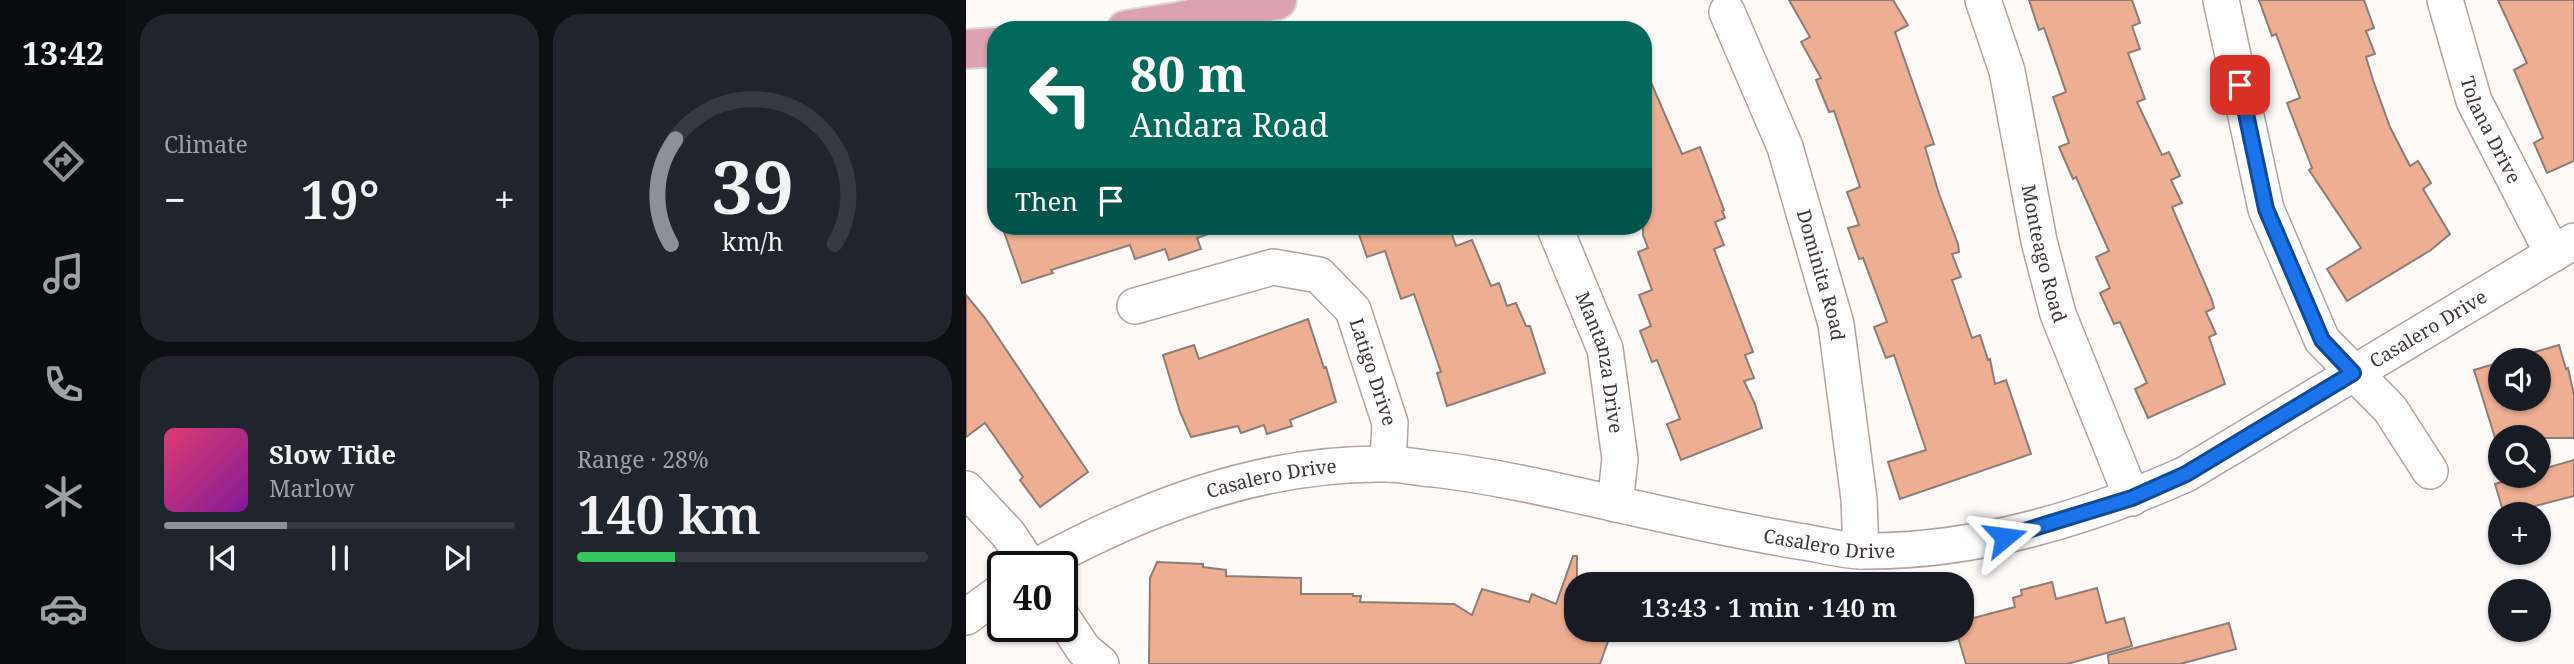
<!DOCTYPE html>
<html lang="en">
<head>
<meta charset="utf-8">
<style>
	body { margin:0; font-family:"Noto Serif",serif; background:#20242c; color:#f1f3f6; height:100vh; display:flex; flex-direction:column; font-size:26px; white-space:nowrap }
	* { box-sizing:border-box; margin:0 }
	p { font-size:23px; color:#9ea1a6 }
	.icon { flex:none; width:38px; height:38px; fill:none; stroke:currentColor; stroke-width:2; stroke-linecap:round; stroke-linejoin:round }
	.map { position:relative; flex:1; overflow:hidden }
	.drawer { display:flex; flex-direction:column; gap:14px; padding:14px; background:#0d0f14; width:840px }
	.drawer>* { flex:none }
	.top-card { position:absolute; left:21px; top:21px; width:665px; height:214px; border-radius:28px; box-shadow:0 2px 5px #0004; background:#00695c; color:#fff; overflow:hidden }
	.controls { position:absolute; left:1522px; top:348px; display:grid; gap:14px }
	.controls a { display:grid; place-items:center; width:63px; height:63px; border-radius:50%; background:#171b24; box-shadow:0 2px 5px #0004; font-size:35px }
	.speed { position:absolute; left:21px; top:551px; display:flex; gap:14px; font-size:35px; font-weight:700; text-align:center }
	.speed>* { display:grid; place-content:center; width:91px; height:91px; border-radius:50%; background:#171b24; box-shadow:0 2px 5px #0004; line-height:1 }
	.speed .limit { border:4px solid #111; border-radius:10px; background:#fff; color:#111 }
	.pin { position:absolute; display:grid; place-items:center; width:60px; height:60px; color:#fff; margin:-30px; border-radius:14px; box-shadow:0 4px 10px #0006 }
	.me { position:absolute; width:77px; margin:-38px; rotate:74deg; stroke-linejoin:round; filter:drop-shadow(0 0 5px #0008) }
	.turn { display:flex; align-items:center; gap:24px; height:147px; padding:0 28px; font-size:32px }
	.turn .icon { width:91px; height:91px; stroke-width:2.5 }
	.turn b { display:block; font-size:49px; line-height:60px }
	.then { display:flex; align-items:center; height:66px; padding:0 28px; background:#0003; gap:14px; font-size:26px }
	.big { font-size:52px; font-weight:600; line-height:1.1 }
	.drawer .widget { flex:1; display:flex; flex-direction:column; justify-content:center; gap:10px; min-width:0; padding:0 24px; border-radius:28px; background:#20242c }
	.drawer .dial { align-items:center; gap:0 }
	.dial svg { height:182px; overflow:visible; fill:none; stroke:#363941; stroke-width:7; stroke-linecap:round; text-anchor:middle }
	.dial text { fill:#f1f3f6; stroke:none }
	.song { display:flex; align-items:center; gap:21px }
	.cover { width:84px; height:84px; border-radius:10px; background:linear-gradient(135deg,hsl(340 70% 55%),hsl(290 70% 35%)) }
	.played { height:7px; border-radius:4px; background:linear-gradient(90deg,#8c9099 35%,#363941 35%) }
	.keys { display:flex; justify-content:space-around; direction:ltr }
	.heat { display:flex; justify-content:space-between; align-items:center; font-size:38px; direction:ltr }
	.charge { height:10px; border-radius:5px; background:linear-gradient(90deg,#34c759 28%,#363941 0) }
	.drawer .tiles { flex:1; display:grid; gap:14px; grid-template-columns:repeat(2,1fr) }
	.trip { position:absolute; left:598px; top:572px; width:410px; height:70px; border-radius:28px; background:#171b24; box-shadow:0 2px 5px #0004; font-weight:600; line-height:70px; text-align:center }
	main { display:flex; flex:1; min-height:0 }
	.menu { display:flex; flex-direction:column; width:126px; justify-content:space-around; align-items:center; background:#090b0e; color:#9ea1a6 }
	.menu .icon { width:49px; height:49px }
	.menu .selected { color:#8c9099 }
	.menu b { font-size:32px; color:#f1f3f6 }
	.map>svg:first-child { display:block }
</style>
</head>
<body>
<main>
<nav class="menu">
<b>13:42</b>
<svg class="icon selected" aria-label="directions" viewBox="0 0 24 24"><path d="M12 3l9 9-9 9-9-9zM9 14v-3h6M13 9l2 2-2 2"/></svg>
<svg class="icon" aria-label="music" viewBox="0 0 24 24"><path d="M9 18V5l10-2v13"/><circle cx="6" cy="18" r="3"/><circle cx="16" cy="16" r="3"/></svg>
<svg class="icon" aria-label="phone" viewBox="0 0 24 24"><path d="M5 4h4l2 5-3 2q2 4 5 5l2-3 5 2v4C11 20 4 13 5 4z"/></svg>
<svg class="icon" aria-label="climate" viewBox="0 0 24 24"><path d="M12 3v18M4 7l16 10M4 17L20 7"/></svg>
<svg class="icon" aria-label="car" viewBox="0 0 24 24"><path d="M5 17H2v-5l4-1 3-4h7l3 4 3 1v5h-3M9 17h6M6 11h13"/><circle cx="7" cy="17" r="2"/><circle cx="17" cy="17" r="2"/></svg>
</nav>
<section class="drawer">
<div class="tiles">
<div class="widget"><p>Climate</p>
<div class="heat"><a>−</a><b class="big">19°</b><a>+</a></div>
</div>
<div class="widget dial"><svg viewBox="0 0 100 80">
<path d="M14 69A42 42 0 1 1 86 69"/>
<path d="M14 69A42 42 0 0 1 16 23" stroke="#8c9099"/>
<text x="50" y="56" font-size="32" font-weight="700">39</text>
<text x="50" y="72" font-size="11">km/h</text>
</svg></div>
<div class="widget">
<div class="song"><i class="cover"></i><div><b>Slow Tide</b><p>Marlow</p></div></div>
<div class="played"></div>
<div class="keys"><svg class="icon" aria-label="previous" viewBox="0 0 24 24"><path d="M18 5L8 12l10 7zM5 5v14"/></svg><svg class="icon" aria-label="pause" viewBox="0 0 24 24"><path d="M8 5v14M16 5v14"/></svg><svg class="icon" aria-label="next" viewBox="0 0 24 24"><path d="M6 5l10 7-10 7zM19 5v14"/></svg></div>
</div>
<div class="widget"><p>Range · 28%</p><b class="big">140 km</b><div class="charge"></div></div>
</div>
</section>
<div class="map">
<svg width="1608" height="664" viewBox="0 0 1608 664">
	<rect width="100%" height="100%" fill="#fefafa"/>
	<!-- building -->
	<g fill="#edae91" stroke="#8c7d76" stroke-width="2">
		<polygon points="823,0 927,0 942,25 929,32 968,144 959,147 973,194 992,244 993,252 986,254 995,277 986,280 1006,338 1014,335 1022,360 1024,359 1029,384 1040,380 1065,454 934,499 922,462 960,450 928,355 920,358 908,327 921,322 897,258 893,259 882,228 893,225 881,192 894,187 868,111 863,112 850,80 855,78 835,42 844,37"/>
		<polygon points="1063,0 1166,0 1174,23 1166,26 1174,49 1162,53 1179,99 1171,102 1196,155 1203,152 1214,176 1205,180 1216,203 1206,207 1246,300 1248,308 1240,312 1250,334 1243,337 1259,384 1182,418 1169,389 1181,383 1154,322 1148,324 1134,293 1144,288 1130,257 1143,251 1110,177 1107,179 1093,147 1103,143 1087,97 1100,92 1078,28 1073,30"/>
		<polygon points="1293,0 1398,0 1408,28 1400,31 1409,54 1400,57 1407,80 1424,127 1444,166 1452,161 1465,183 1457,189 1484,234 1465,250 1381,301 1361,269 1395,248 1343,170 1346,168 1321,103 1334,98 1310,34 1306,36"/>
		<polygon points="1532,0 1608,0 1608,161 1581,173 1568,143 1577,138 1548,70 1561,63"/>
		<polygon points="677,64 716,154 734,147 758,210 756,211 759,218 749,222 758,245 748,249 787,352 779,355 788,378 778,381 789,404 796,428 715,460 701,424 714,419 691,360 686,362 674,331 685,326 673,295 686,290 672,252 682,248 677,235"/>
		<polygon points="36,226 252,226 253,230 231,238 235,249 203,260 199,249 169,259 164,245 85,270 87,273 56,283"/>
		<polygon points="390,226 483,226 490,246 506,240 525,286 533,283 541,306 550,303 560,326 564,326 579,373 481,406 471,373 475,372 448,294 435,299 419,251 401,257"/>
		<polygon points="0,295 19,318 122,472 74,507 54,480 57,477 19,423 0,437"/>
		<polygon points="342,319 358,368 360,367 370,402 324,420 326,426 301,434 298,425 275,433 272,426 225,437 214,412 197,355 228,345 233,359"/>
		<polygon points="1593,345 1600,369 1602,368 1608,395 1608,438 1529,438 1508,370 1535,362 1535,399 1573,399 1573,360 1541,360"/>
		<polygon points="1608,460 1608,496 1538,514 1529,484 1554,476 1573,476 1573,470"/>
		<polygon points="607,556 611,556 611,630 646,630 634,664 183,664 184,578 191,562 237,564 237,567 260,570 260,576 335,578 335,594 387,594 387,596 395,596 394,602 488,604 506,615 516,589 563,602 566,594 590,604"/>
		<polygon points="1086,582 1090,599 1131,588 1140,623 1158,618 1166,646 1101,664 1000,664 990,630 996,630 996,621 1049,607 1047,598 1056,595 1055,590"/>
		<polygon points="1263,623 1270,649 1214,664 1143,664 1142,655"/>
	</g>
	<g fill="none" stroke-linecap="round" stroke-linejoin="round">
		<!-- minor casing -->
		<g stroke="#b4a2a1" stroke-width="38">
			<g id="minor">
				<path id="s1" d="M1017,0L1041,71L1073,241L1092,314L1166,498"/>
				<polyline points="1255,0 1300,209 1356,340 1424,409 1464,471"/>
				<path id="s2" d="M1479,0L1508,101L1587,254"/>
				<path id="s3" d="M761,12L819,147L870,324L893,499L895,551"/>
				<path id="s4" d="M588,226L639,349L654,459L649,504"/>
				<path id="s5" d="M169,306L307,267L353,275L387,310L424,423L422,464"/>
				<polyline points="0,489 43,535 64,567"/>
				<path id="s6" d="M69,567C177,508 295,462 421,464C436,464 453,468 468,469C544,478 617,497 691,513C740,524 788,534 838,542C857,545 878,551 897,551C1010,552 1119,519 1220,474L1608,241"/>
				<polyline points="0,617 37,590"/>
				<polyline points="96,617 118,650 135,664"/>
			</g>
		</g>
		<!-- major casing -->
		<g stroke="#d9d7d7" stroke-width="42">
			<g id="major">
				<polyline points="160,30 211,22 311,0"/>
				<polyline points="0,49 30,47"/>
			</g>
		</g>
		<!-- minor -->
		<use href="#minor" stroke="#fff" stroke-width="35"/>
		<!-- major -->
		<use href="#major" stroke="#dca1b3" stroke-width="38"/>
	</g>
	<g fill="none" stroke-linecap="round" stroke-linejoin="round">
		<!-- route casing -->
		<g stroke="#114b97" stroke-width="18">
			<polyline id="route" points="1039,537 1166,498 1220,474 1387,373 1356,340 1300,209 1274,85"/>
		</g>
		<!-- route -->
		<use href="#route" stroke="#1a73e8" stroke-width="12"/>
	</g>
	<g text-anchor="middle" stroke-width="5" stroke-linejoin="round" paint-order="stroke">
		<!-- street labels -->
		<g font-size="19" fill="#3f3737" stroke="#fff">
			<text dy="7" stroke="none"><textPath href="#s2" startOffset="138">Tolana Drive</textPath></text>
			<text dy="7" stroke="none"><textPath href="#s1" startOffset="261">Monteago Road</textPath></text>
			<text dy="7" stroke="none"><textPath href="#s3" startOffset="280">Dominita Road</textPath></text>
			<text dy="7" stroke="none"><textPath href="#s6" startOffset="1472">Casalero Drive</textPath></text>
			<text dy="7" stroke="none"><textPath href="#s4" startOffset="145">Mantanza Drive</textPath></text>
			<text dy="7" stroke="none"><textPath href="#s5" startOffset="304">Latigo Drive</textPath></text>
			<text dy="7" stroke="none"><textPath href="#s6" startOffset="254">Casalero Drive</textPath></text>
			<text dy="7" stroke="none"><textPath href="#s6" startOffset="821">Casalero Drive</textPath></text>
		</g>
	</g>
</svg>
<div class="controls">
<a><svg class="icon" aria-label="sound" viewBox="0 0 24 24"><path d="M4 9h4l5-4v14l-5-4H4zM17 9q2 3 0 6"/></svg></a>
<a><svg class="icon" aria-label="search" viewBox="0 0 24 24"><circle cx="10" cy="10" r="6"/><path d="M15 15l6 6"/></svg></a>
<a>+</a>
<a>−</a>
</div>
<div class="speed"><div class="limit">40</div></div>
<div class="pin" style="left:1274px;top:85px;background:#d93025"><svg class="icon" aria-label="arrive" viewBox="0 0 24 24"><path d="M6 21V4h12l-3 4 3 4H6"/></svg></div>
<svg class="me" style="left:1039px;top:537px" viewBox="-20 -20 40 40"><path d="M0-17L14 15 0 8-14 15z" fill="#1a73e8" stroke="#fff" stroke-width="4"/></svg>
<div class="trip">13:43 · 1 min · 140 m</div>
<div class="top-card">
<div class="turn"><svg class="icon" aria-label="left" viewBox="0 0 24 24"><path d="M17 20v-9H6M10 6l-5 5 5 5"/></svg><div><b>80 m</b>Andara Road</div></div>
<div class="then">Then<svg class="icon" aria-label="arrive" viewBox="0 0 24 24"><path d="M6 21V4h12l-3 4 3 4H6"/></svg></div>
</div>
</div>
</main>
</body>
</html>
